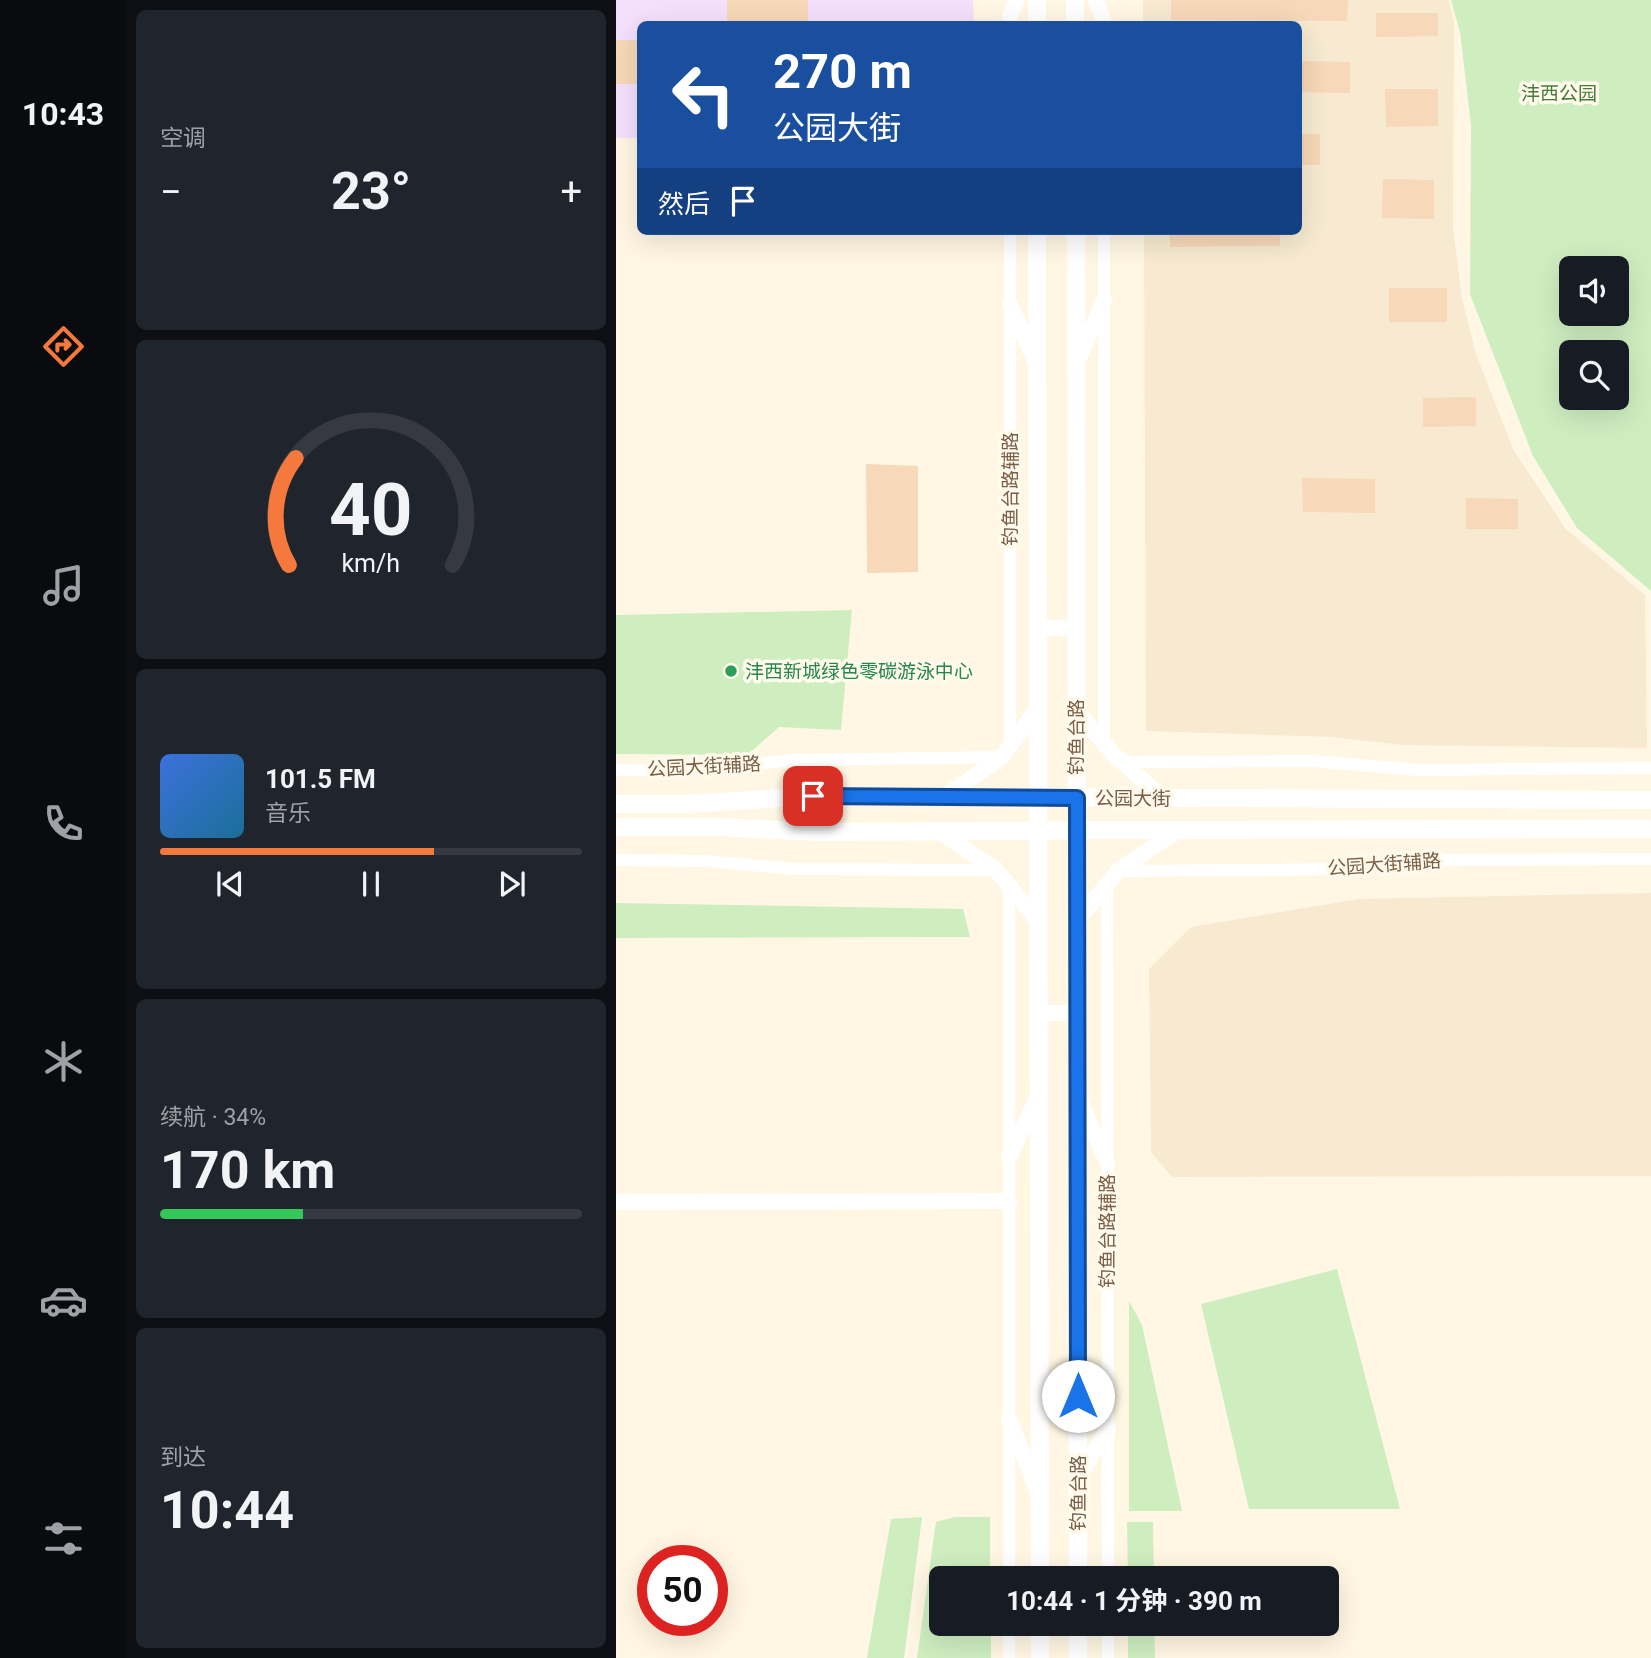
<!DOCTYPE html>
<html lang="zh">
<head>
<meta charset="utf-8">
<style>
	body { margin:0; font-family:Roboto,"Noto Sans SC",sans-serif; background:#20242c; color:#f1f3f6; height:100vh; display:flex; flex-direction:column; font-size:26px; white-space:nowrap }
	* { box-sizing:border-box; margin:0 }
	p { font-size:23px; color:#9ea1a6 }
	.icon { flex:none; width:38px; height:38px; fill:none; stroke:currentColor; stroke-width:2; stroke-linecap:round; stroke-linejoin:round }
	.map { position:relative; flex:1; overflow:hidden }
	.side { display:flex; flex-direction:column; gap:10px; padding:10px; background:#0d0f14; width:490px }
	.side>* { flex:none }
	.hud { position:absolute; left:21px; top:21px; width:665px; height:214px; border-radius:10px; box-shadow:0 7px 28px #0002; background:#1a4fa0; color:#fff; overflow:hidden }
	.fabs { position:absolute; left:943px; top:256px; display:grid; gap:14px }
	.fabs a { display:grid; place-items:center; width:70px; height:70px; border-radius:10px; background:#171b24; box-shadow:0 7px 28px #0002; font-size:35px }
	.speed { position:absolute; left:21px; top:1545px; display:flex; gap:14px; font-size:35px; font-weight:700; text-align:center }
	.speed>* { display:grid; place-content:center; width:91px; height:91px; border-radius:50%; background:#171b24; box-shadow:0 7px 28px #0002; line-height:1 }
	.speed .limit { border:10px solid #d22; background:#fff; color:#111 }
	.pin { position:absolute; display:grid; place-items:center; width:60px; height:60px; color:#fff; margin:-30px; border-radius:14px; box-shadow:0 4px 10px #0006 }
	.me { position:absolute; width:77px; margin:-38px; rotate:0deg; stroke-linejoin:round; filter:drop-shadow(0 0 5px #0008) }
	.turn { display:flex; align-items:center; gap:24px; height:147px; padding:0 21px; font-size:32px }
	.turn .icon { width:91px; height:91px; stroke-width:2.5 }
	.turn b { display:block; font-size:49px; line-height:60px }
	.then { display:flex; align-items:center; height:66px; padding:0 21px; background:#0003; gap:14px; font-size:26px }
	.big { font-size:52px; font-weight:700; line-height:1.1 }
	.side .card { flex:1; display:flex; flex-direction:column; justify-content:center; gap:10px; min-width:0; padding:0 24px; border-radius:10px; background:#20242c }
	.side .dial { align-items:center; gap:0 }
	.dial svg { height:182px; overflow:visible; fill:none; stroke:#363941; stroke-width:7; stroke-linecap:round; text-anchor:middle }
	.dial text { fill:#f1f3f6; stroke:none }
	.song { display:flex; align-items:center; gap:21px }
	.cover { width:84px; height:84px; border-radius:10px; background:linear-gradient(135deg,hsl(220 70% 55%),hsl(200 70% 35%)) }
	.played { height:7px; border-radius:4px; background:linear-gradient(90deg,#f5793c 65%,#363941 65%) }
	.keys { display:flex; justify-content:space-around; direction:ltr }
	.heat { display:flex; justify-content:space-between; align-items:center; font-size:38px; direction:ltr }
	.charge { height:10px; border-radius:5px; background:linear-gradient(90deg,#34c759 34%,#363941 0) }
	.trip { position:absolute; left:313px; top:1566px; width:410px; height:70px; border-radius:10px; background:#171b24; box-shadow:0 7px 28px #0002; font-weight:700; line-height:70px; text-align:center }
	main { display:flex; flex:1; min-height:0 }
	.dock { display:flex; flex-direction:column; width:126px; justify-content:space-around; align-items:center; background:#090b0e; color:#9ea1a6 }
	.dock .icon { width:49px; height:49px }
	.dock .on { color:#f5793c }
	.dock b { font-size:32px; color:#f1f3f6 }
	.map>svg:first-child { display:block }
</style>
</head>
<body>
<main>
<nav class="dock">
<b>10:43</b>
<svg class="icon on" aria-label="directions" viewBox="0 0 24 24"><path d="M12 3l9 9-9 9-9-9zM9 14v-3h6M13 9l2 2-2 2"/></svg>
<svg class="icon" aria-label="music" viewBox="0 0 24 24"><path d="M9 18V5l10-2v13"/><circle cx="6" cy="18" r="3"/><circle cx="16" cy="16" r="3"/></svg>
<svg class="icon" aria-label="phone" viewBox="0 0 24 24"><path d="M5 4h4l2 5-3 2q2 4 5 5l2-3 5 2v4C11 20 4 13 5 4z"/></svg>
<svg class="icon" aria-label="climate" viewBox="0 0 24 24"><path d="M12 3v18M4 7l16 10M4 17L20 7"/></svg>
<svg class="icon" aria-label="car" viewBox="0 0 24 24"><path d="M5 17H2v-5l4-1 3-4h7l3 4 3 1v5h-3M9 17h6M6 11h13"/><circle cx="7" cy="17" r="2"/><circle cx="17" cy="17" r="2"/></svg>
<svg class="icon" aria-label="filters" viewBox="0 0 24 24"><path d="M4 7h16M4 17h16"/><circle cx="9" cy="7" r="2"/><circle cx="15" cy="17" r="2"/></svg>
</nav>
<section class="side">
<div class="card"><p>空调</p>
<div class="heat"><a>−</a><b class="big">23°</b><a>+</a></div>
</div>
<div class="card dial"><svg viewBox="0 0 100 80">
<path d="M14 69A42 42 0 1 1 86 69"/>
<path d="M14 69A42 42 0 0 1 17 22" stroke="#f5793c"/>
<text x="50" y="56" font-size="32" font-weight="700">40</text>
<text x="50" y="72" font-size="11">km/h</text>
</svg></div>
<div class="card">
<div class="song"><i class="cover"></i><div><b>101.5 FM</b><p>音乐</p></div></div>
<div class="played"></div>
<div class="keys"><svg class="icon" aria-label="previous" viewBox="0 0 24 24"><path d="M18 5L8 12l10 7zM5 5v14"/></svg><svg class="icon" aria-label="pause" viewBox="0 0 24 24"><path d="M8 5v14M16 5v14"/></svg><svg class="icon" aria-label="next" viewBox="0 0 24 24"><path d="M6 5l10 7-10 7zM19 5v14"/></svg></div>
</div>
<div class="card"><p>续航 · 34%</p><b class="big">170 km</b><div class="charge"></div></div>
<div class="card"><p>到达</p><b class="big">10:44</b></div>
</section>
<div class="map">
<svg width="1035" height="1658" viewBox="0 0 1035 1658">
	<rect width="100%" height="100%" fill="#fff7e3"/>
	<!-- residential -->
	<g fill="#f7ead1">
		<polygon points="527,0 833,0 838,23 837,228 846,299 860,354 897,449 949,528 1029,595 1031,748 786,745 716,737 530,731 528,231 682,231 682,24 527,24"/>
		<polygon points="1035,893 1035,1176 556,1177 535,1152 533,969 575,927 743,899"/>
	</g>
	<!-- education -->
	<polygon fill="#f4e0fb" points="0,0 357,0 358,24 24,24 24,138 0,138"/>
	<!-- green -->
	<g fill="#ceeec0" fill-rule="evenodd">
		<path d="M835,0H1035V591L961,528L917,456L854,294L855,125L844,32ZM956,268H1001V313H956ZM956,352H1001V397H956Z"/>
		<polygon points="236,610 225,730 163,727 131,755 0,754 0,615"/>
		<polygon points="0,903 347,909 354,937 0,938"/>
		<polygon points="721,1269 784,1509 633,1509 585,1304"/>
		<polygon points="513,1301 526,1325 566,1511 513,1511"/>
		<polygon points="306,1517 288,1658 251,1658 275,1519"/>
		<polygon points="339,1517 374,1517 374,1578 326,1578 326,1624 375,1624 375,1658 301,1658 320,1522"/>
		<polygon points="511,1522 537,1522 538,1578 512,1578"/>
		<polygon points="512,1624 538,1624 539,1658 512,1658"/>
	</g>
	<!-- building -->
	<g fill="#f7d8b8">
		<rect x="111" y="0" width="81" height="24"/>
		<polygon points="555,0 732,0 731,21 555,20"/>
		<polygon points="760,13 822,13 822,36 760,37"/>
		<rect x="0" y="40" width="24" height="44"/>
		<polygon points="682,61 734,62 734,93 682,92"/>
		<polygon points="769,89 822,89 822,126 770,127"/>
		<rect x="682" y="134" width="22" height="31"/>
		<polygon points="767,179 818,180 818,219 766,218"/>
		<polygon points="554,231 664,231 664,246 554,247"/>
		<rect x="773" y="288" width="58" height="34"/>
		<polygon points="860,397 860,426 807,427 807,398"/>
		<polygon points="250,464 302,466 302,572 251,573"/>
		<polygon points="686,478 759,479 759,513 687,512"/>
		<polygon points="850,498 902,499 902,529 850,529"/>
	</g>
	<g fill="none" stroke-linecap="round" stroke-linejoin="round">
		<!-- minor -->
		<g stroke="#fff" stroke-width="12">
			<polyline points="394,231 394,746"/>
			<polyline points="488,231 488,743"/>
			<polyline points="506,762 698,761 802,770 1035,768"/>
			<polyline points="0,770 77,770 178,760 386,757"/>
			<polyline points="0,860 90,861 180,869 380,870"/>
			<polyline points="502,871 729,869 796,860 1035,859"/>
			<polyline points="393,884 393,1578"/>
			<polyline points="491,884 492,1578"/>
			<polyline points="393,1624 393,1658"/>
			<polyline points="492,1624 492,1658"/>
		</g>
		<!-- tertiary -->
		<g stroke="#fff" stroke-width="16">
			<polyline points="480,0 487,19"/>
			<polyline points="394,16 401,0"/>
			<polyline points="394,304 420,363"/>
			<polyline points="461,363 488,301"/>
			<polyline points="422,628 460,628"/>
			<polyline points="460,710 497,754 547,798"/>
			<polyline points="328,797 386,757 422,707"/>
			<polyline points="324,832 380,870 423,922"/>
			<polyline points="461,921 502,871 563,829"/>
			<polyline points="423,1013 461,1013"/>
			<polyline points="462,1097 491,1162"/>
			<polyline points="393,1157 423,1094"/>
			<polyline points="0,1202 393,1201"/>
			<polyline points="393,1419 423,1495"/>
			<polyline points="462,1478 492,1429"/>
		</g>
		<!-- secondary -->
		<g stroke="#fff" stroke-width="18">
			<polyline points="421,0 421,24"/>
			<polyline points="459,0 459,24"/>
			<polyline points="421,231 424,1578"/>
			<polyline points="460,231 462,1578"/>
			<polyline points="0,804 73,804 197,796 1035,800"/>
			<polyline points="0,827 98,827 204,832 422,831 461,830 1035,829"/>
			<polyline points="424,1624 424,1658"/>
			<polyline points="462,1624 462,1658"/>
		</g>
	</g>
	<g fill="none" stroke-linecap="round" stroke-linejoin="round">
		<!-- route casing -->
		<g stroke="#114b97" stroke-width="18">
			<polyline id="route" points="197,796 461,798 462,1396"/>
		</g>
		<!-- route -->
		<use href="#route" stroke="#1a73e8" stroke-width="12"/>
	</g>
	<!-- markers -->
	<circle fill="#2e9e5b" stroke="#fffaec" stroke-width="2.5" cx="115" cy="671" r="7"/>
	<g text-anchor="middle" stroke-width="7" stroke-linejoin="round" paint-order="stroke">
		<!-- park labels -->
		<g font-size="19" fill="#477b3a" stroke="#fffaec">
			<text x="943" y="100">沣西公园</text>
		</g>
		<!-- street labels -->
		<g font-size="19" fill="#7a5e46" stroke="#fffaec">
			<text transform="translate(394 489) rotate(-90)" y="7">钓鱼台路辅路</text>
			<text transform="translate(460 737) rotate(-90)" y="7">钓鱼台路</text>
			<text transform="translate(88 766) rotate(-3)" y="7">公园大街辅路</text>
			<text x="517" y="805">公园大街</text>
			<text transform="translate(768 864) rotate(-4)" y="7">公园大街辅路</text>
			<text transform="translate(491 1231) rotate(-90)" y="7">钓鱼台路辅路</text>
			<text transform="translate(462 1493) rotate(-90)" y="7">钓鱼台路</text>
		</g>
		<!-- leisure labels -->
		<g font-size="19" fill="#27864d" stroke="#fffaec" text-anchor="start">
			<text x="129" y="678">沣西新城绿色零碳游泳中心</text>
		</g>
	</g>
</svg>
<div class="fabs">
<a><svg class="icon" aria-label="sound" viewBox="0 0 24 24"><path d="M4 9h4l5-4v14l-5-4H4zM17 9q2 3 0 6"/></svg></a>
<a><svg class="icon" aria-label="search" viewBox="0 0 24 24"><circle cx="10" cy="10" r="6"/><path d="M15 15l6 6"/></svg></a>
</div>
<div class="speed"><div class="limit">50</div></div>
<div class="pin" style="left:197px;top:796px;background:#d93025"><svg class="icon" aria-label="arrive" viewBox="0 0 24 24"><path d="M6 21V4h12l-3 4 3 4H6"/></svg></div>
<svg class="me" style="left:462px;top:1396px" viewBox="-20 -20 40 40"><circle r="19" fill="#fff"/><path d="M0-13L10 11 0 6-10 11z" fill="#1a73e8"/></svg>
<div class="trip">10:44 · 1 分钟 · 390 m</div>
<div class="hud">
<div class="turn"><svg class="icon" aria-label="left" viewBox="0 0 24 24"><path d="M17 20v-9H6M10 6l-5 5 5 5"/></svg><div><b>270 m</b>公园大街</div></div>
<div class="then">然后<svg class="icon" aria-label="arrive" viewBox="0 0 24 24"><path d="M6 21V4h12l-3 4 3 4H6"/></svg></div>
</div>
</div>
</main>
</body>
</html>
